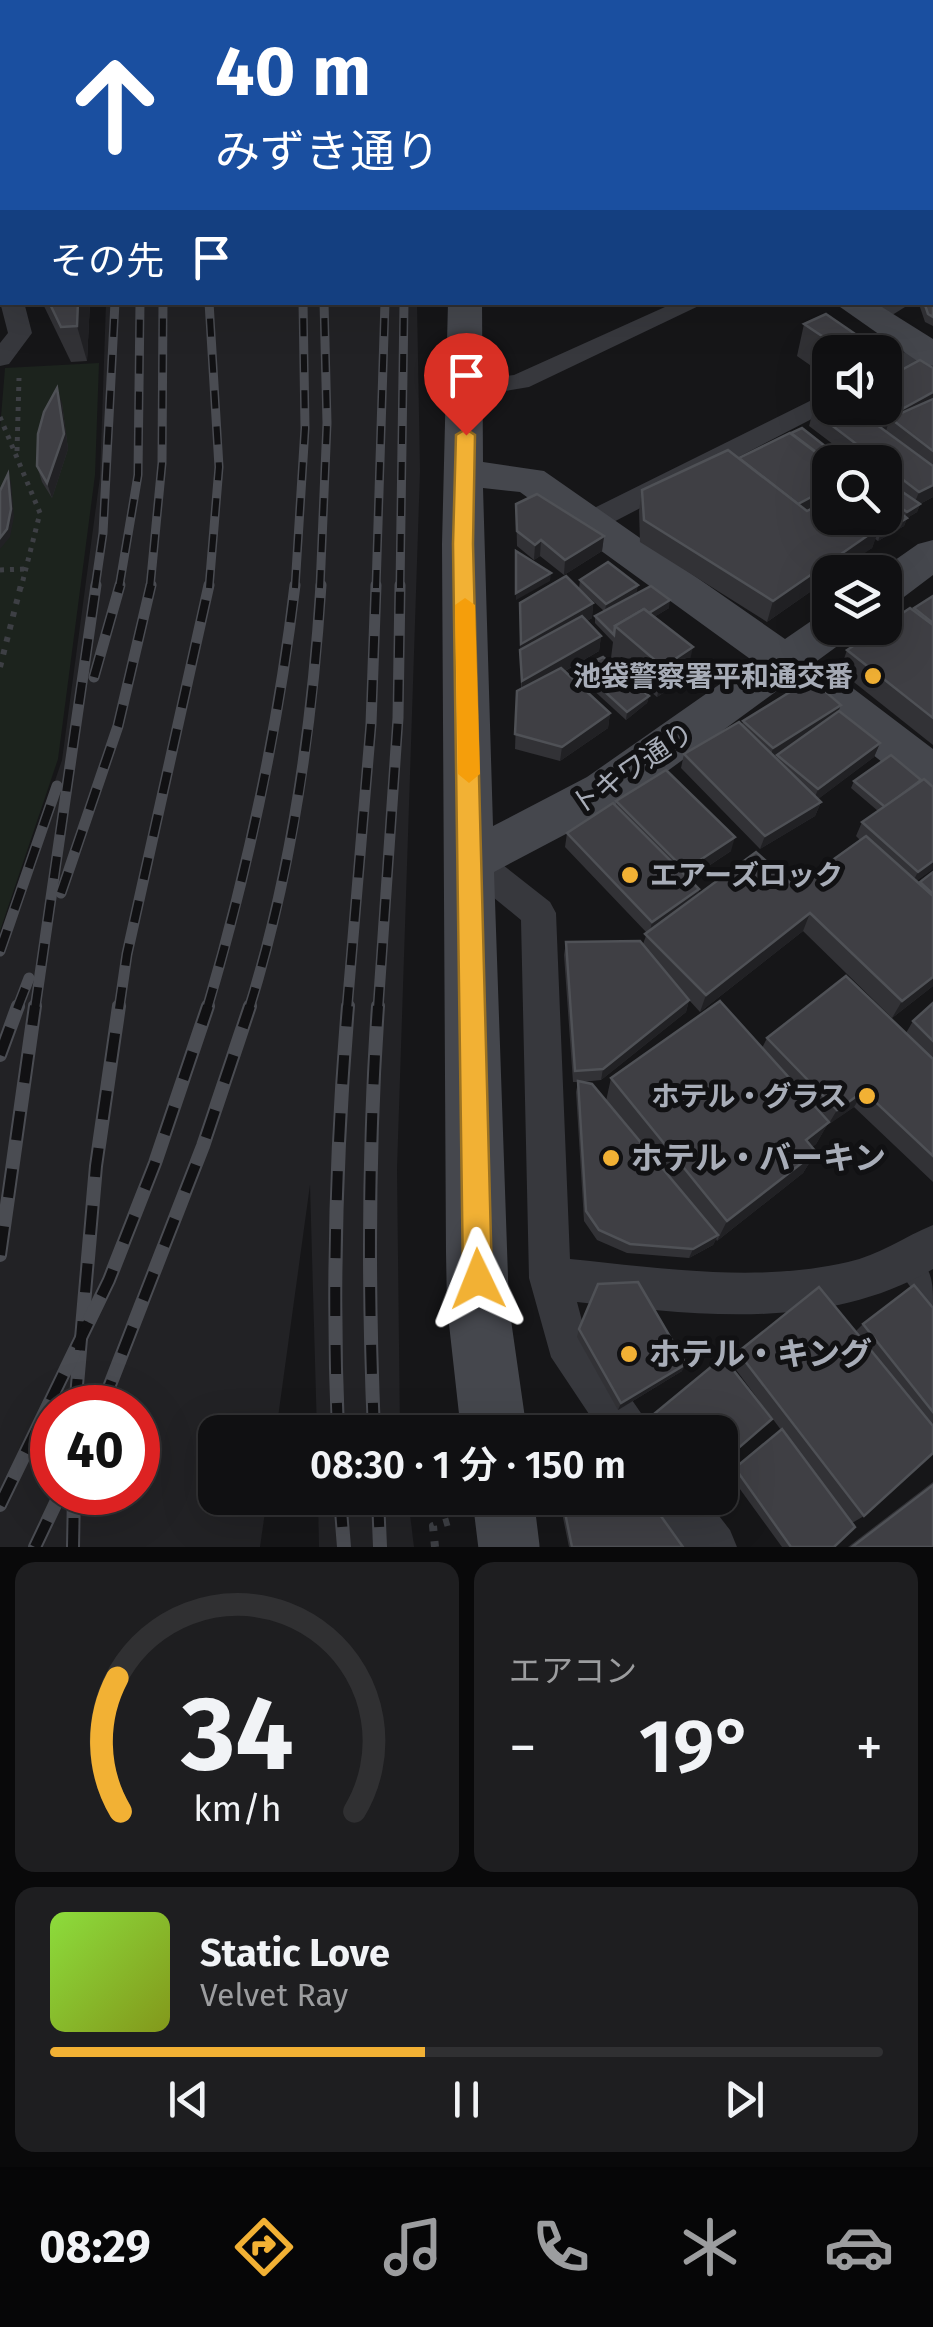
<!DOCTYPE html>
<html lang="ja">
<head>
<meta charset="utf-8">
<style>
	body { margin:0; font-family:"Fira Sans","Noto Sans JP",sans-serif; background:#1e1e20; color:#f1f3f6; height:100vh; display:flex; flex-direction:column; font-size:38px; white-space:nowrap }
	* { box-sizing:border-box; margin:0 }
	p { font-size:32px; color:#9c9d9f }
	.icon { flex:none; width:55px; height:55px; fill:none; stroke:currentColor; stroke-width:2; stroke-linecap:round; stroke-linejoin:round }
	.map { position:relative; height:1547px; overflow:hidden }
	.side { display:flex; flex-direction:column; gap:15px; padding:15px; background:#09090a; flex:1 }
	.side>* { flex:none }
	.banner { position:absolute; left:0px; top:0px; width:935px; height:305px; box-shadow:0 10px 40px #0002,0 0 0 2px #303032; background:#1a4fa0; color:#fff; overflow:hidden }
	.tools { position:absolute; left:812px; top:335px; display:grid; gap:20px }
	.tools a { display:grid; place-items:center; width:90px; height:90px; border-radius:20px; background:#101012; box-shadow:0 10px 40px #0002,0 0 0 2px #303032; font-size:50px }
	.speed { position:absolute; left:30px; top:1385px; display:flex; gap:20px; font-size:50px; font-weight:700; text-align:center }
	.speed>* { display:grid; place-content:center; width:130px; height:130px; border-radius:50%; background:#101012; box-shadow:0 10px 40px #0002,0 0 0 2px #303032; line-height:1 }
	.speed .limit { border:15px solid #d22; background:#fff; color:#111 }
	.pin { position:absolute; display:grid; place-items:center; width:85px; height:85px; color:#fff; margin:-102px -42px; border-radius:50% 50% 50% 0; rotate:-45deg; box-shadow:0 0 10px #0007 }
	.pin .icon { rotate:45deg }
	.me { position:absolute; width:110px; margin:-55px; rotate:358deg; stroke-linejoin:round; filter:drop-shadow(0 0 8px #0008) }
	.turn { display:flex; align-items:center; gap:35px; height:210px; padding:0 50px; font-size:45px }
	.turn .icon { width:130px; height:130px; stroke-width:2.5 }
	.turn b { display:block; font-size:70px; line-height:85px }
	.then { display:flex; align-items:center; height:95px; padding:0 50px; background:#0003; gap:20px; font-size:38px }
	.big { font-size:75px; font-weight:600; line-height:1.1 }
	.side .tile { flex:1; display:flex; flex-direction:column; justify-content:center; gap:15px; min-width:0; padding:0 35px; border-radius:20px; background:#1e1e20 }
	.side .dial { align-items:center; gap:0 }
	.dial svg { height:260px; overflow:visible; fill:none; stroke:#303032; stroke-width:7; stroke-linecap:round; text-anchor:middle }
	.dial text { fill:#f1f3f6; stroke:none }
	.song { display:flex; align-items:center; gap:30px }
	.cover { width:120px; height:120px; border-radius:15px; background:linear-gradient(135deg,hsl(90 70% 55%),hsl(70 70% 35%)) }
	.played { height:10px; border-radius:5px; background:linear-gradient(90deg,#f2b134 45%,#303032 45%) }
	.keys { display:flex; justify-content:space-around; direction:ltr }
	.heat { display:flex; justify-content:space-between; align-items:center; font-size:55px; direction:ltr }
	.side .tiles { flex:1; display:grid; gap:15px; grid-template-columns:1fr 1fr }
	.tile:last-child { grid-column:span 2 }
	.trip { position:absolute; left:198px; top:1415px; width:540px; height:100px; border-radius:20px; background:#101012; box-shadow:0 10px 40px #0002,0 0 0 2px #303032; font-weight:600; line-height:100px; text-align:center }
	.dock { display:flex; height:160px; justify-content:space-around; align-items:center; background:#060607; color:#9c9d9f }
	.dock .icon { width:70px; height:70px }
	.dock .selected { color:#f2b134 }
	.dock b { font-size:45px; color:#f1f3f6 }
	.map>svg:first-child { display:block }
</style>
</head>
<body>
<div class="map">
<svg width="933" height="1547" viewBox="0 0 933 1547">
	<rect width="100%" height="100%" fill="#161618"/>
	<!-- built -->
	<g fill="#222225" fill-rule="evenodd">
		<path d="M106,303H417L420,471L397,1169L400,1432H317L310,1185L276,1432H215V1498H267L260,1547H0V943L62,760L100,477ZM52,1408H138V1492H52Z"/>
		<polygon points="318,1498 408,1498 414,1547 319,1547"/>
	</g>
	<!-- green -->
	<polygon fill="#1c231d" points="99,363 95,475 58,759 0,931 0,429 5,368"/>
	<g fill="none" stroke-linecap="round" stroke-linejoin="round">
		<!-- path-far2 -->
		<g stroke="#3d3f44" stroke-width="5" stroke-dasharray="4 6" stroke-linecap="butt">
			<polyline points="0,417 40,513 21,588"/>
			<polyline points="17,451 19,378"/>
			<polyline points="0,570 25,569"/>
		</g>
		<!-- path-far1 -->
		<polyline stroke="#3d3f44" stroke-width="6" stroke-dasharray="5 8" stroke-linecap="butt" points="0,667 21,585"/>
		<!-- path -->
		<polyline stroke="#3d3f44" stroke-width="8" stroke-dasharray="6 10" stroke-linecap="butt" points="435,1547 433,1526 454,1520"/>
		<!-- lane -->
		<path fill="#37383d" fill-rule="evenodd" d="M908,1253C933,1264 933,1282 933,1306C918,1300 903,1279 897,1264L900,1256Z"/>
		<!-- street -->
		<g fill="#37383d" fill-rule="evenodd">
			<polygon points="578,0 596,0 596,2 579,2"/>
			<polygon points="702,0 742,0 744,2 704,2"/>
			<rect x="932" y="90" width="1" height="12"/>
			<polygon points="0,264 2,265 2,285 0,284"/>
			<rect x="932" y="280" width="1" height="14"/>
			<polygon points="2,299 2,302 24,302 32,333 9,364 0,366 0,343 8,333 0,302"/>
			<polygon points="676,302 707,302 529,387 465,398 452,390 465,382 514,375"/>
			<polygon points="883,302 913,302 881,322 865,322 861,317"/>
			<polygon points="925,343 933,345 933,355 885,379 885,361"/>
			<polygon points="830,391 830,408 833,408 600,529 580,529 576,522 580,515"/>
			<path d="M472,846L484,850L550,902L556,913L570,1259C661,1268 758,1283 848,1262C879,1255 904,1237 933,1225V1269C825,1332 696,1315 577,1302L585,1332L643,1416L650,1432H601L551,1357L529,1278L521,920L460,870L455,860L460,850Z"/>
			<polygon points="653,1498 705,1498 730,1530 737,1547 684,1547 660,1514"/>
		</g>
		<!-- secondary -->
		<g fill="#45474d" fill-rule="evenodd">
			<polygon points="766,0 795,0 796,2 768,2"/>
			<path d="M448,302H482L483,462L544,471L785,639L817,617L830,613V628H853L847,639L817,661L933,749V795L916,789L785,685L621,805L494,872L509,1306L527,1432H461L447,1306L446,1252L442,544ZM483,488L520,492L753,661L587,777L493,826Z"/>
			<polygon points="833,302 874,302 933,339 933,366 920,363"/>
			<polygon points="933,540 933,575 900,600 885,604 885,572 878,572 918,544"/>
		</g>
		<!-- rail-far2 casing -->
		<g stroke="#4a4c52" stroke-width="9">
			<g id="rail-far2">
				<polyline points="95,588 103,533 115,302"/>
				<polyline points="119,588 138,475 140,302"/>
				<polyline points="150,588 162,463 163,302"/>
				<polyline points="209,588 219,467 209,302"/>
				<polyline points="295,588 305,428 303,302"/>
				<polyline points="320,588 327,423 324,302"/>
				<polyline points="376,588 385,302"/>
				<polyline points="400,588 404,302"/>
			</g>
		</g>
		<!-- rail-far1 casing -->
		<g stroke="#4a4c52" stroke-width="11">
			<g id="rail-far1">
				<polyline points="94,677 120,585"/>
				<polyline points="61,893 118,726 151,585"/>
				<polyline points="0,951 57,786"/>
				<polyline points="17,1009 29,978"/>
				<polyline points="35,1009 96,585"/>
				<polyline points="119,1009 127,954 209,585"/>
				<path d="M207,1009C248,869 278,730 295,585"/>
				<path d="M249,1009C292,871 312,729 321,585"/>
				<polyline points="347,1009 371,724 376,585"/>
				<polyline points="378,1009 398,718 400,585"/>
			</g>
		</g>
		<!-- rail casing -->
		<g stroke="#4a4c52" stroke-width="14">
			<g id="rail">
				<polyline points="0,1055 18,1006"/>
				<polyline points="0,1255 35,1006"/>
				<polyline points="75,1408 96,1166 119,1006"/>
				<polyline points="101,1408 203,1146 250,1006"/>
				<path d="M338,1432C332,1290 336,1149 348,1006"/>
				<path d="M374,1432C368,1289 368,1149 378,1006"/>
				<polyline points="340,1498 344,1547"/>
				<polyline points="378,1498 380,1547"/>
				<polyline points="0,1505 109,1280 155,1163 208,1006"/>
				<polyline points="35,1547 61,1492"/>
				<polyline points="73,1547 74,1492"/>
			</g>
		</g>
		<!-- rail-far2 -->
		<use href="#rail-far2" stroke="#111113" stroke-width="6" stroke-dasharray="18" stroke-linecap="butt"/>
		<!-- rail-far1 -->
		<use href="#rail-far1" stroke="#111113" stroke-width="8" stroke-dasharray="22" stroke-linecap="butt"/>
		<!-- rail -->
		<use href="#rail" stroke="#111113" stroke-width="10" stroke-dasharray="29" stroke-linecap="butt"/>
		<!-- secondary-bridge -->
		<polyline stroke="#45474d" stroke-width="61" points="503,1498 509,1547"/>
	</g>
	<!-- wall -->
	<g fill="#323236" fill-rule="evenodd">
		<rect x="0" y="55" width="2" height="104"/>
		<polygon points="933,294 933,326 925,322 920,307 922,302 932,302"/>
		<polygon points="42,302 90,302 87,361 71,362"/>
		<polygon points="804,324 857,352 830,352 830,379 797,356"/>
		<path d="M933,368V497L920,504L917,512L907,518L904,526L878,541L875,539L872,548L830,572V578L767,622L640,542L639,511L642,490L739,458L830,450L829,453L838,448L809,426L813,411L830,408H885ZM830,462H885V518H830Z"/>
		<polygon points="62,403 68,449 52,498 42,482 37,466"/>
		<polygon points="516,504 604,536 602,551 564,575 540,556 534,560 517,546"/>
		<polygon points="580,580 638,585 636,593 669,608 654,617 686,678 657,697 611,658 613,642 595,623 595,616 604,611 579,588"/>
		<polygon points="933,596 933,745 840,671 847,650"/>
		<polygon points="520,603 593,603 592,618 587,621 601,636 599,651 565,671 610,713 608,728 560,761 515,749 517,691 521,689"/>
		<polygon points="579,668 649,696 647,703 626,720 578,676"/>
		<polygon points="838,711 880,743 874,757 818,799 821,802 815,816 760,849 681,768 684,754 742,725 743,721"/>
		<polygon points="854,781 920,783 933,787 933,869 916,881 919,884 933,872 933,986 892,1018 803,931 700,1012 689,1000 686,1012 601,1080 582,1082 606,1101 611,1078 762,1048 767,1038 906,1033 913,1021 933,1003 933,1182 854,1107 827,1125 816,1144 812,1147 816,1152 803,1173 717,1241 716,1239 713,1245 689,1258 627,1253 597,1240 584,1221 576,1092 578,1082 573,1082 564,955 566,942 643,944 647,933 565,847 567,833 616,806 616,801 731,851 689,879 699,889 698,895 795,887 860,840 856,836 862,822 878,811 851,788"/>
		<polygon points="933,1308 933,1453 864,1516 852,1523 834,1547 782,1547 729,1474 781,1430 731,1363 738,1352 855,1332 863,1324"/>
		<polygon points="579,1329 682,1371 618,1410 577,1337"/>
		<polygon points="654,1414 772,1419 720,1465 720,1432 658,1432 650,1421"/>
		<polygon points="933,1482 933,1547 848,1547"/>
		<polygon points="559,1498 648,1498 683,1547 569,1547"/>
	</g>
	<!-- shaded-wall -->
	<g fill="#212124">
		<polygon points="78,302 90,302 87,361 77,326"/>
		<polygon points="861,338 857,352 839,352 840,348"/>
		<polygon points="57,388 62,403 68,449 52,498 47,483"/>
		<polygon points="933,392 933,404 890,418 886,431 880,434 884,419"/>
		<polygon points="8,474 11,482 14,517 10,537 0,549 0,538"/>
		<polygon points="933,485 933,497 920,504 917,512 904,520 907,518 904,526 878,541 881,533 904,520 907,512 913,507 919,492"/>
		<polygon points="830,487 830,500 790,521 794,506"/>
		<polygon points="880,527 872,548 838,572 830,572 830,578 767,622 773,601"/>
		<polygon points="604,536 602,551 564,575 565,560"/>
		<polygon points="541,540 540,556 534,560 535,545"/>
		<polygon points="551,573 550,581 516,600 516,593"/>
		<polygon points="638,585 636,593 605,612 606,604"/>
		<polygon points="670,600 669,608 625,635 621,631"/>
		<polygon points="593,603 592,618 520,659 521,644"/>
		<polygon points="601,636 599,651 521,696 522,681"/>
		<polygon points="693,647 686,678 657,697 663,667"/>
		<polygon points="649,696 647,703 626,720 627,712"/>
		<polygon points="841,705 835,719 777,755 776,758 769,762 773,748"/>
		<polygon points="610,713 608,728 560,761 562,747"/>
		<polygon points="880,743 874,757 813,803 818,789"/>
		<polygon points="821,802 815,816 760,849 765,836"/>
		<polygon points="735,837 731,851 681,884 685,870"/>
		<polygon points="933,861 933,869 911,885 918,872"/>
		<polygon points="699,889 696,902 649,935 652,922"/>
		<polygon points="810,913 803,931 700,1012 706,995"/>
		<polygon points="933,977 933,986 892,1018 902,1001"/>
		<polygon points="689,1000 686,1012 601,1080 603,1069"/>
		<polygon points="864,1091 854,1107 828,1125 837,1110"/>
		<polygon points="829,1122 816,1144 793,1162 806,1140"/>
		<polygon points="816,1152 803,1173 717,1241 727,1221"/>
		<polygon points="718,1235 713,1245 689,1258 693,1249"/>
		<polygon points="686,1364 682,1371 618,1410 621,1403"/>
	</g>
	<!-- building -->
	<g fill="#3f3f44" stroke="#4f5156" stroke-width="2.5">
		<rect x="368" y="0" width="79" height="2"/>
		<polygon points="517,0 583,0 584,2 511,2"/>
		<polygon points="858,0 926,0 932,2 851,2"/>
		<rect x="0" y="55" width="2" height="69"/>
		<polygon points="2,192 2,210 0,205 0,193"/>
		<polygon points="932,294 933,294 933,317 928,314 924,302 932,302"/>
		<polygon points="49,302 78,302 77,326 61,327"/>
		<polygon points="826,314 861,338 840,348 804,324"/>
		<polygon points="920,360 933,368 933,392 884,419 867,408 885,408 885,379"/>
		<polygon points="57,388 64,434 47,483 37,466 38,434 44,412"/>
		<polygon points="933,399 933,451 890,418"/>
		<polygon points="830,403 830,408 854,408 933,466 933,485 919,492 885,466 885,462 880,462 813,411"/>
		<polygon points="802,428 830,450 820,455 791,433"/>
		<polygon points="790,433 830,463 830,487 798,504 739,458"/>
		<polygon points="842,446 864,462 830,463 822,457"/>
		<polygon points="728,450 807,511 830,499 830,518 867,518 880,527 773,601 644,520 642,490"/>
		<polygon points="8,474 11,509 7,529 0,538 0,491"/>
		<polygon points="885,480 920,504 907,512 885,497"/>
		<polygon points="537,494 604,536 565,560 541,540 535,545 517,531 516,504"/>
		<polygon points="885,501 907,518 881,533 878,531 880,527 867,518 885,518"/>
		<polygon points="516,551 551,573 516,593"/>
		<polygon points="608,562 638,585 606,604 580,580"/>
		<polygon points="566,576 593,603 521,644 520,603"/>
		<polygon points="651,586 670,600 649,613 644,609 615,626 614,635 595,616"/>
		<polygon points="933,596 933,623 914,608"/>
		<polygon points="910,608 933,625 933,718 847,650 881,628 885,628 885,625"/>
		<polygon points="644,609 693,647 663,667 615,626"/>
		<polygon points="582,616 601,636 522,681 520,650"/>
		<polygon points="603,657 649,696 627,712 579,668"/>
		<polygon points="561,668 610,713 562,747 515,734 517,691"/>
		<polygon points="811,679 841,705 773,748 743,721"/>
		<polygon points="839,711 880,743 818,789 777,755"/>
		<polygon points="739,722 821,802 765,836 684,754"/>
		<polygon points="891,755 921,780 885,807 854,781"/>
		<polygon points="666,770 735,837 685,870 616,801"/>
		<polygon points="924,779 933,787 933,861 918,872 862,822"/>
		<polygon points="613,803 699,889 652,922 567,833"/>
		<polygon points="866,836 933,896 933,977 902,1001 810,913 706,995 645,934 756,852 795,887"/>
		<polygon points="933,872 933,894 920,882"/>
		<polygon points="640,941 689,1000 603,1069 575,1071 566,942"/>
		<polygon points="846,976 933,1059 933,1156 864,1091 837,1110 767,1038"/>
		<polygon points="720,1001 829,1122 806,1140 816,1152 727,1221 611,1078"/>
		<polygon points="933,1003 933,1041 913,1021"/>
		<polygon points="578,1081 592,1084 718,1235 693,1249 630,1244 599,1230 586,1211"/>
		<polygon points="638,1282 686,1364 621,1403 579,1329 598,1284"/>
		<polygon points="914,1285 933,1308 933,1412 863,1324"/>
		<polygon points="819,1287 933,1426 933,1453 864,1516 738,1352"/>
		<polygon points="723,1357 772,1419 720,1464 720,1432 667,1432 654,1414"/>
		<polygon points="782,1429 855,1527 834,1547 791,1547 735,1468"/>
		<polygon points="933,1485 933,1547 852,1547"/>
		<polygon points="562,1498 648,1498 683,1547 572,1547"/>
	</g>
	<!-- route -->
	<polygon fill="#f2b134" stroke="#9d7322" stroke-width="2.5" points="466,429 475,435 473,544 492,1279 488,1290 478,1294 467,1290 463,1279 453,544 456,435"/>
	<!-- slow -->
	<polygon fill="#f59e0b" points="465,598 475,605 480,774 469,783 458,774 455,605"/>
	<!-- markers -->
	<g fill="#f2b134" stroke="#111113" stroke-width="4">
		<circle cx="873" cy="676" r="10"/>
		<circle cx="630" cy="875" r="10"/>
		<circle cx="867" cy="1096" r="10"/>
		<circle cx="611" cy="1158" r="10"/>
		<circle cx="629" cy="1354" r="10"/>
	</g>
	<g text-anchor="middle" stroke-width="10" stroke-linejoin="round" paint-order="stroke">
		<!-- poi labels -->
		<g font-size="28" font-weight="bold" fill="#a8adb8" stroke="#111113" text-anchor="end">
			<text x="853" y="686">池袋警察署平和通交番</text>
			<text x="650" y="885" text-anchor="start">エアーズロック</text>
			<text x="847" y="1106">ホテル・グラス</text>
		</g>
		<!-- street labels -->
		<g font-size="28" fill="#a8adb8" stroke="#111113">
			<text transform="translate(632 768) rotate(-34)" y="10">トキワ通り</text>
		</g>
		<!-- near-poi labels -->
		<g font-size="32" font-weight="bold" fill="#a8adb8" stroke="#111113" text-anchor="start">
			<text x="631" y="1169">ホテル・バーキン</text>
			<text x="649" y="1365">ホテル・キング</text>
		</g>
	</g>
</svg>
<div class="tools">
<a><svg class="icon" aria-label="sound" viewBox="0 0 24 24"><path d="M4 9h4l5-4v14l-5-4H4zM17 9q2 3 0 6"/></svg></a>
<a><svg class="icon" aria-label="search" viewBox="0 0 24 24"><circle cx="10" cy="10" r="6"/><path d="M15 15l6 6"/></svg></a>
<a><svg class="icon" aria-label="layers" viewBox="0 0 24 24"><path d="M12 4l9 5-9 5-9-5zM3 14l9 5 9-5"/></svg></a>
</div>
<div class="speed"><div class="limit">40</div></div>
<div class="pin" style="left:466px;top:435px;background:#d93025"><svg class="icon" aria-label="arrive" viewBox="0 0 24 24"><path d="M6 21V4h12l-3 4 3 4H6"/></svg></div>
<svg class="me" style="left:478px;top:1279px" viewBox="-20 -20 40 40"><path d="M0-17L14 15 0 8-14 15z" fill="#f2b134" stroke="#fff" stroke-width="4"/></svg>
<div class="trip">08:30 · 1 分 · 150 m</div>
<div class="banner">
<div class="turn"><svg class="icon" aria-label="ahead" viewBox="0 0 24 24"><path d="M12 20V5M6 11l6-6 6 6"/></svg><div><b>40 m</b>みずき通り</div></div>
<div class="then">その先<svg class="icon" aria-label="arrive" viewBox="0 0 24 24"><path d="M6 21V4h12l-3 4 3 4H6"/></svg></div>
</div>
</div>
<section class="side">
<div class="tiles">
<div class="tile dial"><svg viewBox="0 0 100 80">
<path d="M14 69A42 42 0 1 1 86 69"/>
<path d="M14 69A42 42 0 0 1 13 28" stroke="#f2b134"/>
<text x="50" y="56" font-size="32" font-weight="700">34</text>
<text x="50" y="72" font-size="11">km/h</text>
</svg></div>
<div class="tile"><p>エアコン</p>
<div class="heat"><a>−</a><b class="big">19°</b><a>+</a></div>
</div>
<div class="tile">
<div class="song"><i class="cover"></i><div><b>Static Love</b><p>Velvet Ray</p></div></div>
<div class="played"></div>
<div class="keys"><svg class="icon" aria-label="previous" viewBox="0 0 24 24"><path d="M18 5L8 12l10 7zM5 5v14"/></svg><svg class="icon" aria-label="pause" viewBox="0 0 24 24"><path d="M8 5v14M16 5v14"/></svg><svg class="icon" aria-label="next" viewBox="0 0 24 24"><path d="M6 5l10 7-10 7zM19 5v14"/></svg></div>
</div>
</div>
</section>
<nav class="dock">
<b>08:29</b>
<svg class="icon selected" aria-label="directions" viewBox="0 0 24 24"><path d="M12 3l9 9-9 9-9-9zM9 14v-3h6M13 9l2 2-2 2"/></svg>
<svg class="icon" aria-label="music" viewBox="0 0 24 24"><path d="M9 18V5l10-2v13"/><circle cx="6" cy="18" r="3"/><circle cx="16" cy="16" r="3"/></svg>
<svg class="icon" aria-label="phone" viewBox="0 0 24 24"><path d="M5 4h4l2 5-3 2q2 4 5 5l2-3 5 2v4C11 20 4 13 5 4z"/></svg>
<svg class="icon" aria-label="climate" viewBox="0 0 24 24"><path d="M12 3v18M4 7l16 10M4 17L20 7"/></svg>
<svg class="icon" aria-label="car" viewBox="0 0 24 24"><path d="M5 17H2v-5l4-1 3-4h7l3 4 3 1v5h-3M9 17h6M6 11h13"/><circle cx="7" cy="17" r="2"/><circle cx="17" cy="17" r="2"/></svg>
</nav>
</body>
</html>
